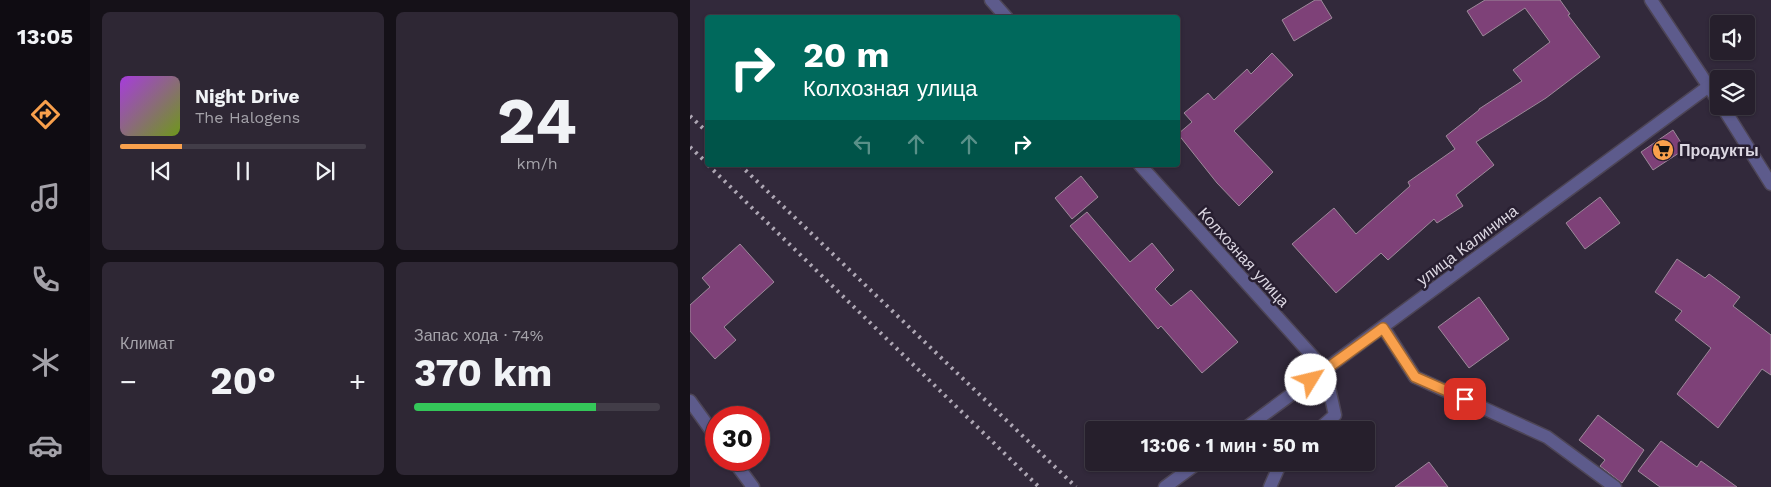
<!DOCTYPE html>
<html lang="ru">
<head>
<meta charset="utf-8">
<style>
	body { margin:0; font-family:"Work Sans",sans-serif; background:#2e2734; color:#f1f3f6; height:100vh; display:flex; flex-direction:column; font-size:19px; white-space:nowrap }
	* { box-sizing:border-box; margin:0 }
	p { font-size:16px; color:#a4a2a9 }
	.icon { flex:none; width:28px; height:28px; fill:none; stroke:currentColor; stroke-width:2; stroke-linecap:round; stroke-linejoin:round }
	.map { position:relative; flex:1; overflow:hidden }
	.drawer { display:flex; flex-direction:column; gap:12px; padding:12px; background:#151118; width:600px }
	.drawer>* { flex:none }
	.top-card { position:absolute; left:15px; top:15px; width:475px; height:152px; border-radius:5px; box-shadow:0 1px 4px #0004,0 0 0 1px #423d48; background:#00695c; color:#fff; overflow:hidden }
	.buttons { position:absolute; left:1020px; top:15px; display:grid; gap:10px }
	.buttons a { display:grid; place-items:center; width:45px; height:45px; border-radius:5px; background:#261f2c; box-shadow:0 1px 4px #0004,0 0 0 1px #423d48; font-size:25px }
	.speed { position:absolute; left:15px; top:406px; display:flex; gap:10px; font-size:25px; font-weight:700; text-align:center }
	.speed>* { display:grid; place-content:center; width:65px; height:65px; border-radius:50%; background:#261f2c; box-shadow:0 1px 4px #0004,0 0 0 1px #423d48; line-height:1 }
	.speed .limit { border:8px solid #d22; background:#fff; color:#111 }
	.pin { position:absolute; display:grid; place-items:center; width:42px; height:42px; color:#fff; margin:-21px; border-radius:10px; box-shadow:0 2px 8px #0006 }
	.me { position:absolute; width:55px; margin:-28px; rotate:54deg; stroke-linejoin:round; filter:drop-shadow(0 0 4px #0008) }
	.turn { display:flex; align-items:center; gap:18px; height:105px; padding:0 15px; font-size:22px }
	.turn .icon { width:65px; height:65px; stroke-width:2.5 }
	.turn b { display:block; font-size:35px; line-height:42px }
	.lanes { display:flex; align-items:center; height:48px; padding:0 15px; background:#0003; justify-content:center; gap:25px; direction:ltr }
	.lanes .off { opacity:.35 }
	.big { font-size:38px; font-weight:700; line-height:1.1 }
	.drawer .card { flex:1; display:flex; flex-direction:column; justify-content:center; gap:8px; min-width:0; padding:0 18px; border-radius:8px; background:#2e2734 }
	.drawer .dial { align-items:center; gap:0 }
	.dial b { font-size:65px; line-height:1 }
	.song { display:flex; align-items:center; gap:15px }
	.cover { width:60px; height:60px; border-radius:8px; background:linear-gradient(135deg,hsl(280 70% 55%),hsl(80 70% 35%)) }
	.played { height:5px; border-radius:2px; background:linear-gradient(90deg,#f9a04c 25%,#423d48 25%) }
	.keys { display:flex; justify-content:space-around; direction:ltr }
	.heat { display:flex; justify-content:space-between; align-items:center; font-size:28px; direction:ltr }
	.charge { height:8px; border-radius:4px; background:linear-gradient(90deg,#34c759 74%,#423d48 0) }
	.drawer .tiles { flex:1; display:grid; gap:12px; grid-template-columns:repeat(2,1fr) }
	.trip { position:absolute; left:395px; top:421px; width:290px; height:50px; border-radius:5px; background:#261f2c; box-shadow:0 1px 4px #0004,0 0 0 1px #423d48; font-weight:700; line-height:50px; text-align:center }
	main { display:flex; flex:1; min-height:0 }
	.menu { display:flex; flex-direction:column; width:90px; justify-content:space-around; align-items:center; background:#0f0c12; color:#a4a2a9 }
	.menu .icon { width:35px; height:35px }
	.menu .active { color:#f9a04c }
	.menu b { font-size:22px; color:#f1f3f6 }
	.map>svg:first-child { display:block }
</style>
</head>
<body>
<main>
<nav class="menu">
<b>13:05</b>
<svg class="icon active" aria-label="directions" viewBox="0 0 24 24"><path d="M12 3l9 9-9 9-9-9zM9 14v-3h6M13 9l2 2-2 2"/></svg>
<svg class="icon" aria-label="music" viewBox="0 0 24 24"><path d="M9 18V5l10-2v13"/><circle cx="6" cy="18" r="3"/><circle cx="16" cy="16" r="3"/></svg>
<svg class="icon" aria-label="phone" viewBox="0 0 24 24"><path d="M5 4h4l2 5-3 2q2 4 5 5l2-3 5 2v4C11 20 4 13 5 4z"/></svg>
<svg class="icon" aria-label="climate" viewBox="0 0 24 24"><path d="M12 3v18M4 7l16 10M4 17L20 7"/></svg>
<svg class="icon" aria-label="car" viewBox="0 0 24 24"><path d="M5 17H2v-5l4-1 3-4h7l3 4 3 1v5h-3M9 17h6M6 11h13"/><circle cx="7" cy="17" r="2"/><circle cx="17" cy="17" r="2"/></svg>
</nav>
<section class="drawer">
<div class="tiles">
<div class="card">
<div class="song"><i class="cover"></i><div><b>Night Drive</b><p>The Halogens</p></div></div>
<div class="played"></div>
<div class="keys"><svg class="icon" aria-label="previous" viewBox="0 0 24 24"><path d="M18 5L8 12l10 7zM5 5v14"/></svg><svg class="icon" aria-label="pause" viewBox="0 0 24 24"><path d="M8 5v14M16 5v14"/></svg><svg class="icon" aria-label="next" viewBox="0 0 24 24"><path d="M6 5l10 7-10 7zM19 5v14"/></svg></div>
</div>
<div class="card dial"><b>24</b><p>km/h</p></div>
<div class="card"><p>Климат</p>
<div class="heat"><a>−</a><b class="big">20°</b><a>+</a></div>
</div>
<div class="card"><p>Запас хода · 74%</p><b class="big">370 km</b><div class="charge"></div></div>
</div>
</section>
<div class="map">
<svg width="1081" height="487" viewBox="0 0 1081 487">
	<rect width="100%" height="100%" fill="#32293b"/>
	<!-- building -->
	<g fill="#7e4178" stroke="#9d899a">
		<polygon points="625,0 631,0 642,18 604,41 592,20"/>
		<polygon points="795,0 870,0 880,14 878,15 910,57 856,98 786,142 804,165 766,195 773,206 747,223 744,219 698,260 691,253 646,293 602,244 644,208 666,234 720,186 718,182 765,149 756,136 789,110 789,109 832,81 823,70 860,42 835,8 793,36 777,11"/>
		<polygon points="582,53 603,75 544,131 583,172 549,206 527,183 488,134 502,122 494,113 518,93 524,100 557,69 561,74"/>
		<polygon points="983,130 995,149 963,170 951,152"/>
		<polygon points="391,176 408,197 382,219 365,198"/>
		<polygon points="910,197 930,223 895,249 876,223"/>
		<polygon points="397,212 440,262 462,243 484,270 465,289 481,306 501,290 548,342 512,373 471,326 468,329 380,226"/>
		<polygon points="50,244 84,282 34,327 46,340 25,359 0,331 0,305 20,287 12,278"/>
		<polygon points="987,259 1015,278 1019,274 1050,297 1043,306 1081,335 1081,375 1072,369 1028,428 987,394 1021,348 985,320 992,311 965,292"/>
		<polygon points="789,297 819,339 779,368 748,327"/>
		<polygon points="908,415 954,450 932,483 910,466 915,460 889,440"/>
		<polygon points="971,441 1007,467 1011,461 1047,487 970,487 948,471"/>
		<polygon points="739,462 758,487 705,487"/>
	</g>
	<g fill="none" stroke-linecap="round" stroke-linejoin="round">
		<!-- minor casing -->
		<g stroke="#4d4556" stroke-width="15">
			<g id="minor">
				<polyline points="301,0 317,18"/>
				<polyline points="961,0 1029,102"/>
				<polyline points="1032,106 1081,184"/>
				<polyline points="450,165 635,370 645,415 628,430"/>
				<polyline points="693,327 725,377 857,437 925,487"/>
				<polyline points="0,401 26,437"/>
				<polyline points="553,430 1019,86"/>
				<polyline points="43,460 63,487"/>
				<polyline points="475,487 509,462"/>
				<polyline points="580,487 591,462"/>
			</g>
		</g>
		<!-- minor -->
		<use href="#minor" stroke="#5d5b8c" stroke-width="12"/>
		<!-- rail -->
		<g stroke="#afa8b5" stroke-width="4" stroke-dasharray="2.5 5" stroke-linecap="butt">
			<polyline points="0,116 18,133"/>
			<polyline points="0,147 18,164"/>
			<polyline points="18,165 349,487"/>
			<polyline points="50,165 386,487"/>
		</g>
	</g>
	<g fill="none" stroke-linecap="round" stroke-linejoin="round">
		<!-- route casing -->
		<g stroke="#a26831" stroke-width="12">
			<polyline id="route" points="621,380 693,328 725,377 775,399"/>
		</g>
		<!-- route -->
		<use href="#route" stroke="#f9a04c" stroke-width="9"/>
	</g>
	<!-- icons -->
	<defs>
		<g id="supermarket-disc" transform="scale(1.125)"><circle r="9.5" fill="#f9a04c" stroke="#281f31"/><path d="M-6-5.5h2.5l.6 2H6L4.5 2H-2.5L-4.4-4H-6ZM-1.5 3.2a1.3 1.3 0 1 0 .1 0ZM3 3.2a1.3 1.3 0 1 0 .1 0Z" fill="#111"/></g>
	</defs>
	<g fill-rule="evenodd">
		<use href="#supermarket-disc" x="973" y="150"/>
	</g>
	<g text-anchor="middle" stroke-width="5" stroke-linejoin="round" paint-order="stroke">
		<!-- poi labels -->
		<g font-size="16" font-weight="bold" fill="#dcd7e2" stroke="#281f31" text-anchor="start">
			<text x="989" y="156">Продукты</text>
		</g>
		<!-- street labels -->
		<g font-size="16" fill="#dcd7e2" stroke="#281f31">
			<text transform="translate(777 245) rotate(-37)" y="6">улица Калинина</text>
			<text transform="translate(554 257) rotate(48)" y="6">Колхозная улица</text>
		</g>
	</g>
</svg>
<div class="buttons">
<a><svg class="icon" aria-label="sound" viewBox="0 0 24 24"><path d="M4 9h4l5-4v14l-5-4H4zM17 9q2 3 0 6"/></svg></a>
<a><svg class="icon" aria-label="layers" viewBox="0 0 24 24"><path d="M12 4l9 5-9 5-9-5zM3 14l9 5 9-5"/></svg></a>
</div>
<div class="speed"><div class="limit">30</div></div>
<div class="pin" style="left:775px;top:399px;background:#d93025"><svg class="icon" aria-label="arrive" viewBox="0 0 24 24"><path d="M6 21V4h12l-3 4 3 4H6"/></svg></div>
<svg class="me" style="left:621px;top:380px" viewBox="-20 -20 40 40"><circle r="19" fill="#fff"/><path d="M0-13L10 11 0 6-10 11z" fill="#f9a04c"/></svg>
<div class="trip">13:06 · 1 мин · 50 m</div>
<div class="top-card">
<div class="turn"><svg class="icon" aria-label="right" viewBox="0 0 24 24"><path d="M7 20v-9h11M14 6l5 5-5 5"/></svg><div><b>20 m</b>Колхозная улица</div></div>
<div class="lanes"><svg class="icon off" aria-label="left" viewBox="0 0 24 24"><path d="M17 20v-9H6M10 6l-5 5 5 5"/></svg><svg class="icon off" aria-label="ahead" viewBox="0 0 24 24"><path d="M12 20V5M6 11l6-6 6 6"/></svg><svg class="icon off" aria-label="ahead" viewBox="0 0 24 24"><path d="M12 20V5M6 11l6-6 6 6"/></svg><svg class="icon" aria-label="right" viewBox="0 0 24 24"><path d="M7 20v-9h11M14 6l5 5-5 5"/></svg></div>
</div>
</div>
</main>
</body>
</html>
